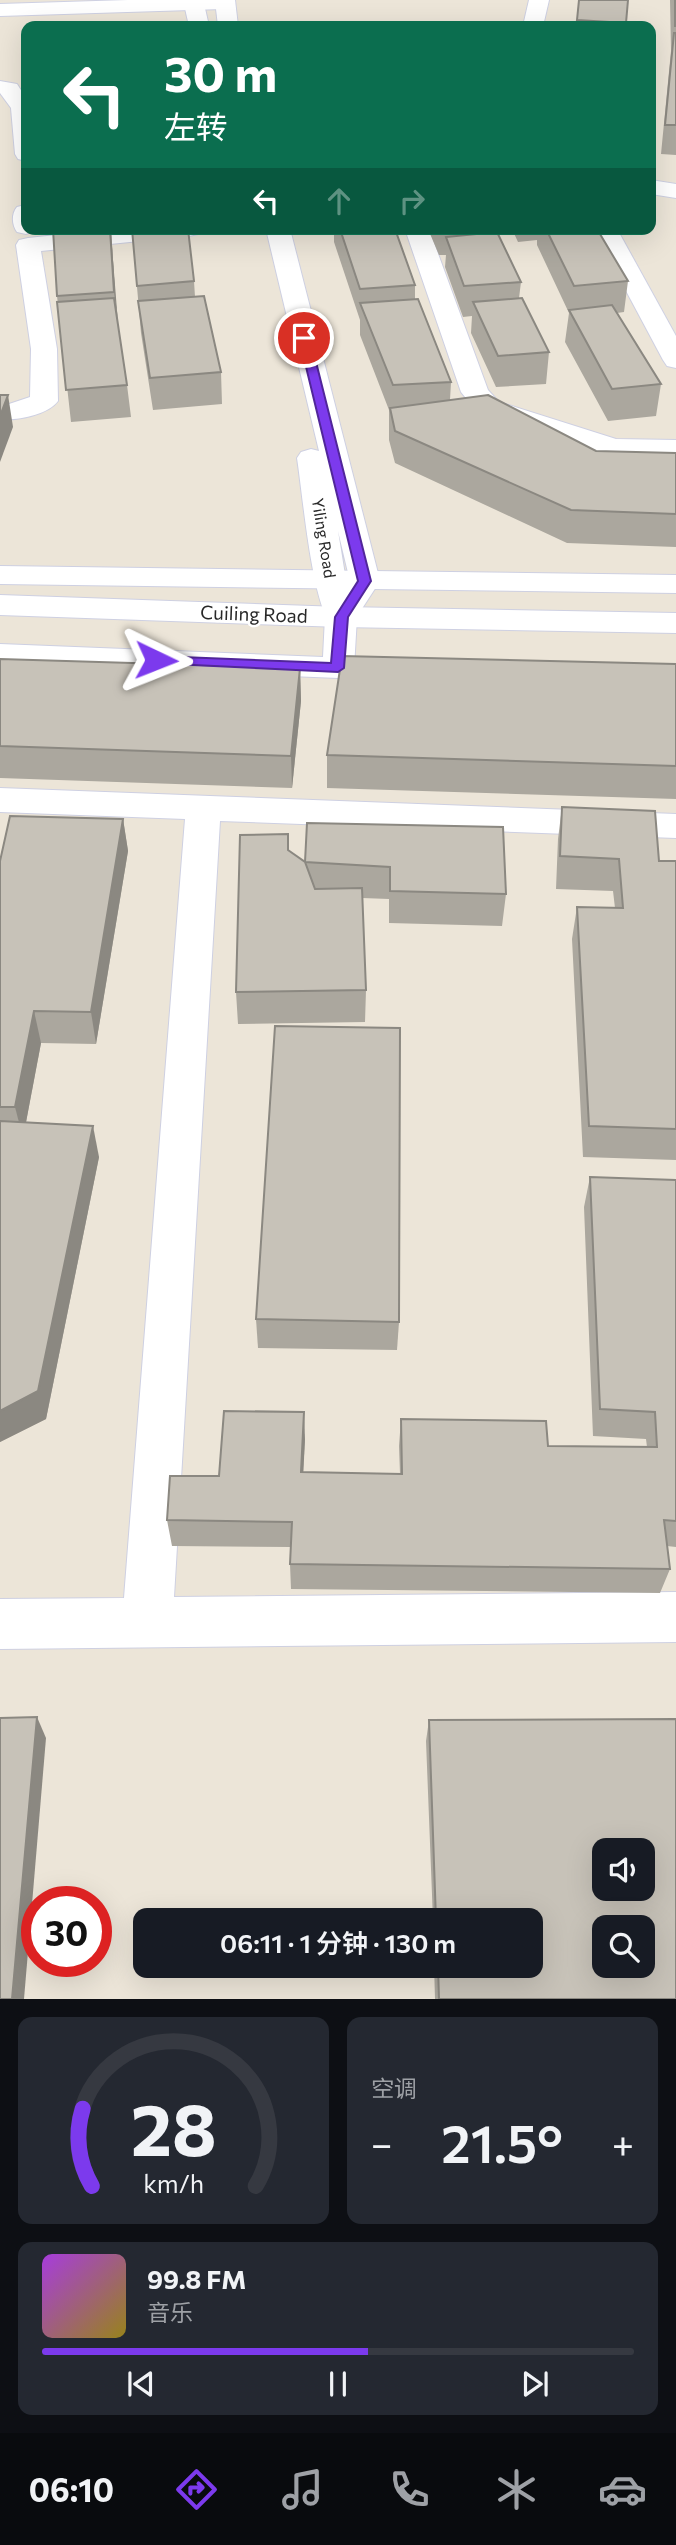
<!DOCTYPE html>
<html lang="zh">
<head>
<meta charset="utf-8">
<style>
	body { margin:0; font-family:Commissioner,"Noto Sans SC",sans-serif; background:#242831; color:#f1f3f6; height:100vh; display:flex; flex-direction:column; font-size:26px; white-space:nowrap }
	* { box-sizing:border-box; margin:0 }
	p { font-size:23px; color:#9ea1a6 }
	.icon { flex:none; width:38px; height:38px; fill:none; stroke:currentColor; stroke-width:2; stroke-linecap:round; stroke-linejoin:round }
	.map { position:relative; height:1999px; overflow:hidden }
	.details { display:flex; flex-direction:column; gap:18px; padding:18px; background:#0d0f14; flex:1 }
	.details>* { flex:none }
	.top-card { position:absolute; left:21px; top:21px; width:635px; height:214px; border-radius:14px; box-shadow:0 7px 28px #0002; background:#0b6e4f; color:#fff; overflow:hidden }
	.fabs { position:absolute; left:592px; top:1838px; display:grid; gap:14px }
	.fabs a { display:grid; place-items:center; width:63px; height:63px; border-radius:14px; background:#171b24; box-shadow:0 7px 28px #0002; font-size:35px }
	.speed { position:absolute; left:21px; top:1886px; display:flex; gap:14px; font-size:35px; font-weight:700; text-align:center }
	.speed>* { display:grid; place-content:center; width:91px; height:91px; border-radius:50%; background:#171b24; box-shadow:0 7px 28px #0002; line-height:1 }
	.speed .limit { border:10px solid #d22; background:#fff; color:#111 }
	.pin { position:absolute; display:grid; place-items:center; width:60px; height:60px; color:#fff; margin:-30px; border:4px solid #fff; border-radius:50%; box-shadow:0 2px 7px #0007 }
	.me { position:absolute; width:77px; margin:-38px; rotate:92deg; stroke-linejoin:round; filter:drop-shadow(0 0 5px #0008) }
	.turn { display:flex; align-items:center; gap:24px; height:147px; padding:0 28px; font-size:32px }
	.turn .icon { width:91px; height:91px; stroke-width:2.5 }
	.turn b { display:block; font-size:49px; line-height:60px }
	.lanes { display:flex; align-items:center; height:66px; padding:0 28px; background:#0003; justify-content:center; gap:35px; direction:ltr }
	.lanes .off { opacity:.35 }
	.big { font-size:52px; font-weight:600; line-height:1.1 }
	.details .tile { flex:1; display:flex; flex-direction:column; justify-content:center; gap:10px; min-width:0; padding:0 24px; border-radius:14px; background:#242831 }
	.details .dial { align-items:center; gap:0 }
	.dial svg { height:182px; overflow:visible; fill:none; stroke:#363941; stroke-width:7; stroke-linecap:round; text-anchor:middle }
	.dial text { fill:#f1f3f6; stroke:none }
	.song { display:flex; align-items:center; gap:21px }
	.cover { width:84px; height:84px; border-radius:10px; background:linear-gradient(135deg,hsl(280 70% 55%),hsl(50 70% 35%)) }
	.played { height:7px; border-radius:4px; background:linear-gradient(90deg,#7c3aed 55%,#363941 55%) }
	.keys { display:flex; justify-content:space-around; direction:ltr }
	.heat { display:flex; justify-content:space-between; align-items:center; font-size:38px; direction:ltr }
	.details .tiles { flex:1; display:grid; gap:18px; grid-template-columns:1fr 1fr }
	.tile:last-child { grid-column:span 2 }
	.trip { position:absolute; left:133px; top:1908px; width:410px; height:70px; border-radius:14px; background:#171b24; box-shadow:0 7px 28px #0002; font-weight:600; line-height:70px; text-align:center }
	.menu { display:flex; height:112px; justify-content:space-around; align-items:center; background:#090b0e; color:#9ea1a6 }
	.menu .icon { width:49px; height:49px }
	.menu .on { color:#7c3aed }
	.menu b { font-size:32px; color:#f1f3f6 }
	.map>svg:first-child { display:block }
</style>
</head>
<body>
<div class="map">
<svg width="676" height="1999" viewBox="0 0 676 1999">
	<rect width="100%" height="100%" fill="#ece5d8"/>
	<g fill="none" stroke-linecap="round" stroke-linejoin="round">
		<!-- minor casing -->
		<g stroke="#ced0e2" stroke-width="2">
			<g id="minor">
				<polygon points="128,0 231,0 233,3 230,7 223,9 0,16 0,4"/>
				<polygon points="529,0 549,0 543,26 523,26"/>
				<polygon points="0,81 17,84 26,98 26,161 18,159 15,154 11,108 0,93"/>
				<polygon points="651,180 676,184 676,198 651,194"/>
				<path d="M25,205L26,229H36L26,234L17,232C12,225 11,214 17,207Z"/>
				<path d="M113,229H201L198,234L189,236L41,251L57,349L58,401C48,415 16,421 0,419V403L9,404L30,397L31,349L16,245L19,240L28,238Z"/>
				<polygon points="405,229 429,229 488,390 499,402 616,439 676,440 676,456 604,453 479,414 461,392"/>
				<polygon points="593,229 617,229 676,336 676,368 667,366 663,360"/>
				<polygon points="341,607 352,610 357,617 354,668 349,675 338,678 0,664 0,644 323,657 325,617 330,610"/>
				<polygon points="0,788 676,814 676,838 220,821 174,1597 676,1592 676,1642 0,1649 0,1599 124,1598 185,819 0,812"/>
			</g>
		</g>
		<!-- tertiary casing -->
		<g stroke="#ced0e2" stroke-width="2">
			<g id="tertiary">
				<polygon points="186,0 206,0 204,4 209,26 189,26 184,4"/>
				<polygon points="215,0 235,0 238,26 218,26"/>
				<path d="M266,229H290L380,581L352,624L341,627L330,624C311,595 303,497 297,458L301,452L311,449L319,451ZM338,531L350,581L347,584L346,581Z"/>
			</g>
		</g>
		<!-- secondary casing -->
		<g stroke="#ced0e2" stroke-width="2">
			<g id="secondary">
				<polygon points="0,566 676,575 676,593 0,584"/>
				<polygon points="0,595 341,607 676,613 676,633 341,627 0,615"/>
			</g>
		</g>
		<!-- minor -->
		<use href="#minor" fill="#fff" fill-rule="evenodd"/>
		<!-- tertiary -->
		<use href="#tertiary" fill="#fff" fill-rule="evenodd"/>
		<!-- secondary -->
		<use href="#secondary" fill="#fff" fill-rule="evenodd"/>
	</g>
	<!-- wall -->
	<g fill="#aba79e">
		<polygon points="579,0 628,0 626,26 576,26"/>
		<polygon points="670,0 676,0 676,155 661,154 671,51"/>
		<polygon points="111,229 117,323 127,385 131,417 71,422 57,296"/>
		<polygon points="132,229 194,281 195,297 221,372 222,404 153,410 141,333"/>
		<polygon points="334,229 395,229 415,285 415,299 451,382 450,400 596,451 676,453 676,547 567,543 395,463 389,440 389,410 360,335 360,320 334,242"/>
		<polygon points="428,229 492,229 492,232 521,282 519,298 549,352 546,384 496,387 471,333 472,316 463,317 445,267 446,255 439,255"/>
		<polygon points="512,229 597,229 628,281 624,312 617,313 661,384 656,416 608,421 565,342 569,313 537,245 537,240 518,242"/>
		<polygon points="0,659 300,668 301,701 292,788 0,778"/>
		<polygon points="676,664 676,799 327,788 327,755"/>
		<polygon points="562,807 659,861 676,861 676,1160 583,1157 572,939 577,907 615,908 613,891 556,889 558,839"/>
		<polygon points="123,819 128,851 96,1044 41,1043 26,1122 99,1157 46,1419 0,1442 0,861"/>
		<polygon points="307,823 506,894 502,926 389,923 389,899 362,898 366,990 365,1022 238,1024 236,992 288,850 305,862"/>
		<polygon points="590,1177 676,1180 676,1547 667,1546 670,1569 660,1593 291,1589 290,1564 291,1547 172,1546 167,1520 219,1476 305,1439 303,1472 400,1474 399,1446 401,1419 548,1446 647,1447 646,1439 593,1436 584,1207"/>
		<polygon points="256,1319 399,1322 397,1350 258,1348"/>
		<polygon points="429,1720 676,1999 435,1999 434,1965 530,1965 530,1920 433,1920 426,1741"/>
	</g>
	<!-- shaded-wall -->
	<g fill="#8b8881">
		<polygon points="111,229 112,247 118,323 114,292"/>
		<polygon points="8,395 13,427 0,462 0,416"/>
		<polygon points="300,668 301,701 292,788 291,756"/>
		<polygon points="123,819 128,851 96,1044 91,1012"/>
		<polygon points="34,1011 41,1043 23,1138 15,1107"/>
		<polygon points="93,1126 99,1157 46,1419 0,1442 0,1411"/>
		<polygon points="304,1412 305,1439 302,1498 301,1472"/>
		<polygon points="37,1717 46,1738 24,1999 12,1999"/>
	</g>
	<!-- building -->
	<g fill="#c7c2b8" stroke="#8b8881" stroke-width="2" fill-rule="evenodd">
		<polygon points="579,0 628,0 626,23 577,20"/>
		<rect x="675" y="0" width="1" height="26"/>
		<polygon points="674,33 676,33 676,125 665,125"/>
		<polygon points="53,229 110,229 114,292 57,296"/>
		<polygon points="132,229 188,229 194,281 137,286"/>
		<polygon points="340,229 395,229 415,285 360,289"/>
		<polygon points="546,229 597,229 628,281 574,286"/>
		<polygon points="497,232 521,282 464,286 446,237"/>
		<polygon points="204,296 221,372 150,378 138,301"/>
		<polygon points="114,298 127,385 66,390 57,302"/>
		<polygon points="522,298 549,352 498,356 473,302"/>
		<polygon points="418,299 451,382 393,385 360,303"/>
		<polygon points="612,305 661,384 612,389 569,310"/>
		<polygon points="0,395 8,395 0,416"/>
		<polygon points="488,395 596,451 676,453 676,514 571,510 395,431 390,408"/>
		<polygon points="342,656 676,664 676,766 327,755"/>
		<polygon points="0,659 300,668 291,756 0,746"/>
		<polygon points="562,807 655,811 659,861 676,861 676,1129 589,1126 577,907 623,908 619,859 560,856"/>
		<polygon points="10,816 123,819 91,1012 34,1011 15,1107 0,1107 0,861"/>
		<polygon points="307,823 503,827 506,894 390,891 390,867 305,862"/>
		<polygon points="288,834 288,850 305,862 315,889 362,888 366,990 236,992 240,835"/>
		<polygon points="275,1026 400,1028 399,1322 256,1319"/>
		<polygon points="0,1121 93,1126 38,1391 0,1411"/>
		<polygon points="590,1177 676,1180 676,1521 664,1520 670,1569 290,1564 292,1522 167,1520 170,1476 219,1476 224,1411 304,1412 301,1472 402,1474 401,1419 546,1421 548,1446 657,1447 655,1412 600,1409"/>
		<polygon points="37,1717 12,1999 0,1999 0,1718"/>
		<path d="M676,1719V1999H439L438,1965H530V1920H436L429,1720ZM604,1850H642V1888H604ZM604,1927H642V1965H604Z"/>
	</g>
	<!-- route -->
	<polygon fill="#7c3aed" stroke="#51269a" stroke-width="2" points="304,334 310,338 371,581 348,617 344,668 338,672 151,663 149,660 156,656 331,663 335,617 358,581 299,338"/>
	<g text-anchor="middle" stroke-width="5" stroke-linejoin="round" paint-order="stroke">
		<!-- far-street labels -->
		<g font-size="16" fill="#282828" stroke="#fff">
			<text transform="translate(324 538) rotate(81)" y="6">Yiling Road</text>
		</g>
		<!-- street labels -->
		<g font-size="19" fill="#282828" stroke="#fff">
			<text transform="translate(254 614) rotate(2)" y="7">Cuiling Road</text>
		</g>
	</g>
</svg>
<div class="fabs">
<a><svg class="icon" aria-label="sound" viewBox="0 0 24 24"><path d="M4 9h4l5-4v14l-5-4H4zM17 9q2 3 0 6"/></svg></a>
<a><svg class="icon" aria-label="search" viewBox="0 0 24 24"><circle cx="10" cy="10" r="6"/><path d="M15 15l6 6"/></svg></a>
</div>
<div class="speed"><div class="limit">30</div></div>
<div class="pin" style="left:304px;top:338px;background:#d93025"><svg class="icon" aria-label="arrive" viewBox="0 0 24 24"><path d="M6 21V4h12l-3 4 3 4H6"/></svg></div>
<svg class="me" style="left:156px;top:660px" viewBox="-20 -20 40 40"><path d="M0-17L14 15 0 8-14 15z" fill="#7c3aed" stroke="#fff" stroke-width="4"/></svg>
<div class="trip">06:11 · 1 分钟 · 130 m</div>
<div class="top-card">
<div class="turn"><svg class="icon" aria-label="left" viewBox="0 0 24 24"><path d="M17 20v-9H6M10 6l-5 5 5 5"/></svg><div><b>30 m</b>左转</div></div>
<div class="lanes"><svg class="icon" aria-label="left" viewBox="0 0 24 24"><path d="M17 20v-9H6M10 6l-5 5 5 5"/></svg><svg class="icon off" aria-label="ahead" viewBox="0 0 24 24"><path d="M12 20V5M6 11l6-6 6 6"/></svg><svg class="icon off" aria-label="right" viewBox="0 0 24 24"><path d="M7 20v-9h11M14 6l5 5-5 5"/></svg></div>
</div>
</div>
<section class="details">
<div class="tiles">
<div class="tile dial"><svg viewBox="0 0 100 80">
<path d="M14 69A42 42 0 1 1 86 69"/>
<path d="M14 69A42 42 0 0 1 10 35" stroke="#7c3aed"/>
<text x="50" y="56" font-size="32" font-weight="700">28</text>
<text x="50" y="72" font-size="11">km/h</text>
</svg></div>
<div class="tile"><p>空调</p>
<div class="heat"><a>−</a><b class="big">21.5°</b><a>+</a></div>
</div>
<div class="tile">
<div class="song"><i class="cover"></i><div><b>99.8 FM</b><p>音乐</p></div></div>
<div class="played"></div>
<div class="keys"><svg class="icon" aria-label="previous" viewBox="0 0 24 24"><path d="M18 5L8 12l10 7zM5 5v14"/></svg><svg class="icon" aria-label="pause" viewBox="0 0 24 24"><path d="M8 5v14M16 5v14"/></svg><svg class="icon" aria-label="next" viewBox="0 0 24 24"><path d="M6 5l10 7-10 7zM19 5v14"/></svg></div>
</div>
</div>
</section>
<nav class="menu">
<b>06:10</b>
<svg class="icon on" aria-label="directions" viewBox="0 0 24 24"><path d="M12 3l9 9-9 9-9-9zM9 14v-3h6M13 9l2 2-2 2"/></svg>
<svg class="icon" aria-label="music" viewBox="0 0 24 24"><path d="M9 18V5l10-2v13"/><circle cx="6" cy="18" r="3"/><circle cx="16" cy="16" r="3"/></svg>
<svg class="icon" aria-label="phone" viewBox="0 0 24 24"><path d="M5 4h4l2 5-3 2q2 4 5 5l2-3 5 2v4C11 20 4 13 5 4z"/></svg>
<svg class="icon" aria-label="climate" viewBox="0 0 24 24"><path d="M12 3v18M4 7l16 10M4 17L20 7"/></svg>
<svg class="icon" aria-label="car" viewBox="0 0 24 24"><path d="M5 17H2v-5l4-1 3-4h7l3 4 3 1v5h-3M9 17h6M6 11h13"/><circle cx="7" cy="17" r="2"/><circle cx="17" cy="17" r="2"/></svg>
</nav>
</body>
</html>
